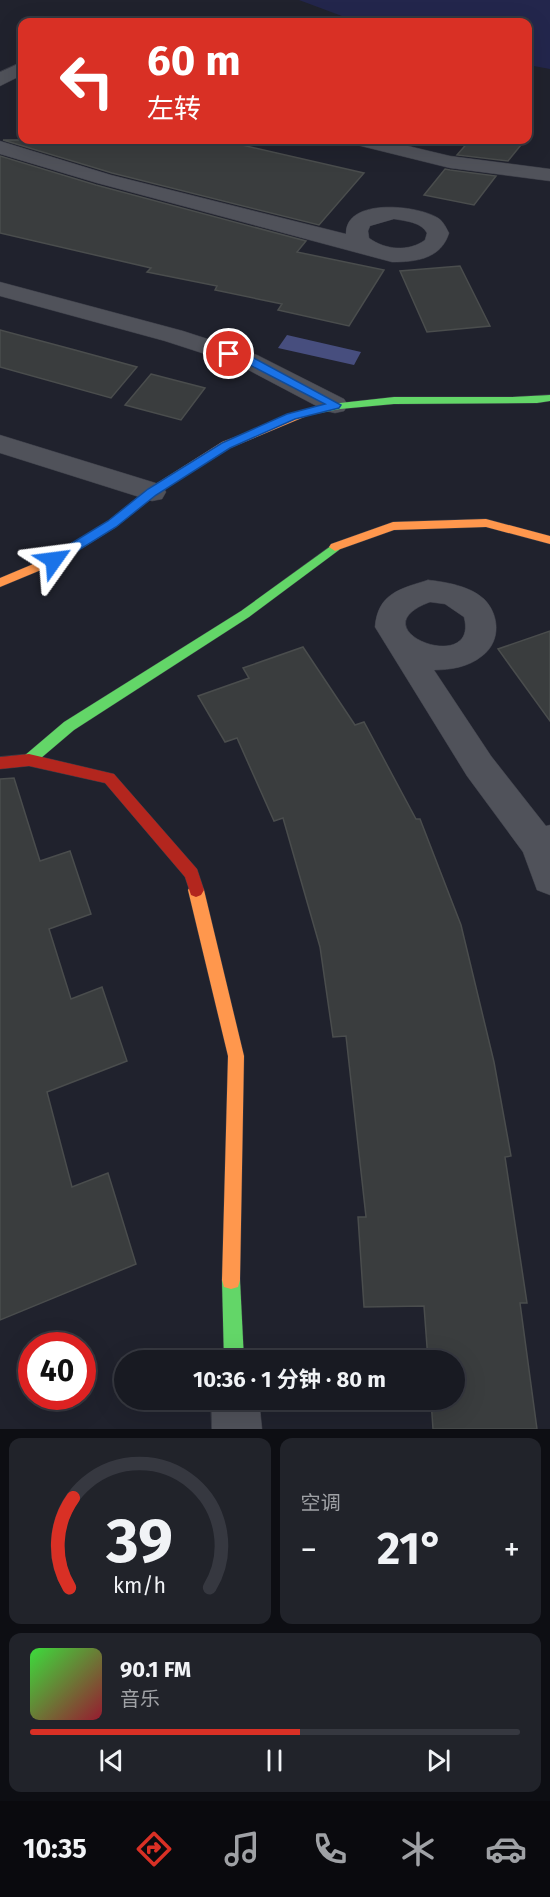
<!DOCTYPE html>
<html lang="zh">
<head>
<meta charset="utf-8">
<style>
	body { margin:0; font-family:"Fira Sans","Noto Sans SC",sans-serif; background:#21232a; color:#f1f3f6; height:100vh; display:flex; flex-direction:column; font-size:22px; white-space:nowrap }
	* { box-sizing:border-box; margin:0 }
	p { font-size:20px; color:#9fa1a5 }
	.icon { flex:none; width:33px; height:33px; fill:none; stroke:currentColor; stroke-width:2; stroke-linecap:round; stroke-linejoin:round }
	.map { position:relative; height:1429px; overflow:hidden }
	.panel { display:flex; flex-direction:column; gap:9px; padding:9px; background:#0d0e13; flex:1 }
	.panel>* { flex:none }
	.guide { position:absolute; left:18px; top:18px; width:514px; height:126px; border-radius:12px; box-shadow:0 6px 24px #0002,0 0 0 2px #363840; background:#d93025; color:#fff; overflow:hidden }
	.speed { position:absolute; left:18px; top:1332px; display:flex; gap:12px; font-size:30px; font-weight:700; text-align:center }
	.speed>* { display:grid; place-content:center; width:78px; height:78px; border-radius:50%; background:#181a22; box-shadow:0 6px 24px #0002,0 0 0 2px #363840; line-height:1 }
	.speed .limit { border:9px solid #d22; background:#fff; color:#111 }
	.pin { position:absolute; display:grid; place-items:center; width:51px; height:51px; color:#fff; margin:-26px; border:3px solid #fff; border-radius:50%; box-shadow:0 2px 6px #0007 }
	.me { position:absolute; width:66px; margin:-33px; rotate:59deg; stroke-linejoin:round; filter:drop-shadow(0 0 4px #0008) }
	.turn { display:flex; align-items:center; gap:21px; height:126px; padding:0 30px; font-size:27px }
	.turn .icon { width:78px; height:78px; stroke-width:2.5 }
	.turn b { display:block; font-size:42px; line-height:51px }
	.big { font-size:45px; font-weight:700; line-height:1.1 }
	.panel .widget { flex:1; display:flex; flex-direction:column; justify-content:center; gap:9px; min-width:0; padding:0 21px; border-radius:12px; background:#21232a }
	.panel .dial { align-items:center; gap:0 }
	.dial svg { height:156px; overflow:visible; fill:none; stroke:#363840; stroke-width:7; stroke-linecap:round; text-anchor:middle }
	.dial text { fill:#f1f3f6; stroke:none }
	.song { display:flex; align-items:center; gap:18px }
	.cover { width:72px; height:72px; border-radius:9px; background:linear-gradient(135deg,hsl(120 70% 55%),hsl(350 70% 35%)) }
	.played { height:6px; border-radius:3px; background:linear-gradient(90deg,#d93025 55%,#363840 55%) }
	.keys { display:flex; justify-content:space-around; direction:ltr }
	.heat { display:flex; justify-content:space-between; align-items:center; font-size:33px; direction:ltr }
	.panel .tiles { flex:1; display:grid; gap:9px; grid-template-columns:1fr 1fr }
	.widget:last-child { grid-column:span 2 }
	.trip { position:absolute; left:114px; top:1350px; width:351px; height:60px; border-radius:30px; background:#181a22; box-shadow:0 6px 24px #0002,0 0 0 2px #363840; font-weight:700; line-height:60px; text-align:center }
	.dock { display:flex; height:96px; justify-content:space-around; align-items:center; background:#0a0a0e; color:#9fa1a5 }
	.dock .icon { width:42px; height:42px }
	.dock .current { color:#d93025 }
	.dock b { font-size:27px; color:#f1f3f6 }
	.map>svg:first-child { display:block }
</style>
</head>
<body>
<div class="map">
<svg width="550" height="1429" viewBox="0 0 550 1429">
	<rect width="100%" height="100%" fill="#20222d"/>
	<!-- green -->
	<polygon fill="#23264c" points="299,0 550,0 550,69 528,65 528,22 358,22"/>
	<!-- water -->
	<polygon fill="#474e7e" points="287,335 361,352 354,365 278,348"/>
	<!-- building -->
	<g fill="#3a3d3e" stroke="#4a4d4d" stroke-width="1.5">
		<polygon points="3,140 220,140 364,173 319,225 112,173"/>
		<polygon points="470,140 525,140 508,161 457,155"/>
		<polygon points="0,156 96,185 306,241 297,252 384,270 349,326 278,310 282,304 215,290 217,286 147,272 151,268 0,233"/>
		<polygon points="445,169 450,170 496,176 474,205 424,195"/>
		<polygon points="460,266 490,326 427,332 400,271"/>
		<polygon points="0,330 75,350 137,367 111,398 0,367"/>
		<polygon points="151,374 205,388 181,420 125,405"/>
		<polygon points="550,631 550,721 498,649"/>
		<polygon points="303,647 355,725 364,722 416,819 420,819 461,925 494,1062 511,1156 505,1157 527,1303 520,1303 537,1429 433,1429 431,1400 454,1400 454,1360 428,1360 424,1306 364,1307 358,1217 366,1217 346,1036 333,1037 320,947 283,818 274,821 237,738 225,742 198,696 249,678 243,668"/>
		<polygon points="14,778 40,861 70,851 91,914 49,929 71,999 102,987 127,1061 47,1092 72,1187 108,1173 136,1264 0,1320 0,779"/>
	</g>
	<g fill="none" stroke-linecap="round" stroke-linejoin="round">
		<!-- street casing -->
		<g stroke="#3a3c46" stroke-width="1">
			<g id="street">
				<polygon points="22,62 22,75 0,86 0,72"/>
				<polygon points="350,140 383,140 450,156 550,169 550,181 450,168 353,144"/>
				<path d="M0,141L111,175L346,234C345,197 418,205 438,218C444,222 446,228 449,233C441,259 416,262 392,262L97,183L0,154ZM394,219C406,221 421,222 427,233L425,240C409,252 385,250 369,238L368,231L370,226Z"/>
				<polygon points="0,282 183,331 257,355 344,399 348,405 344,411 335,413 326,411 239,365 165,341 0,296"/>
				<polygon points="0,435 162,485 166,492 162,499 152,501 0,453"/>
				<path d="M428,580C446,582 470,586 484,599C500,615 501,642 482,656C469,667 450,670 434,670L491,756L546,826L550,825V895L537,890L523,852L467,776L375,627C378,593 400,589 428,580ZM430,602L445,604L464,617C480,677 354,630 430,602Z"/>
				<polygon points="211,1400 259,1400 262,1429 212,1429"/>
			</g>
		</g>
		<!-- fast casing -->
		<g stroke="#3a3c46" stroke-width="1">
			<g id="fast">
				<polygon points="550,395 550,401 537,403 394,404 340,409 305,416 300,413 301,411 340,403 394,397 512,397"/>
				<polygon points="335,543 341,547 339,550 249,617 74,730 34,764 24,764 22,760 24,756 64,722 241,611"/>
				<polygon points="231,1271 238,1273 240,1280 244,1360 224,1360 222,1280 224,1273"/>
			</g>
		</g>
		<!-- slow casing -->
		<g stroke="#3a3c46" stroke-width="1">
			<g id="slow">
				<polygon points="305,410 309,411 309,415 230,448 156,495 116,527 58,563 0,587 0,578 50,557 108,521 148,489 222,442"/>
				<polygon points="486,519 550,536 550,544 486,527 394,530 335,551 329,547 331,544 393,522"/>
				<polygon points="196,883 201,885 204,890 244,1056 240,1280 238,1287 231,1289 224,1287 222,1280 228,1056 188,890 191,885"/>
			</g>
		</g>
		<!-- jam casing -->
		<g stroke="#3a3c46" stroke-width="1">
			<polygon id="jam" points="29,754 114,774 197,869 204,890 201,895 196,897 191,895 185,877 105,783 29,766 0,769 0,757"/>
		</g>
		<!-- street -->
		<use href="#street" fill="#50525a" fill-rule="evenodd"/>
		<!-- fast -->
		<use href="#fast" fill="#63d668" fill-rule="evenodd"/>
		<!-- slow -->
		<use href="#slow" fill="#ff974d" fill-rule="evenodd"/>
		<!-- jam -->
		<use href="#jam" fill="#b3261e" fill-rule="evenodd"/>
	</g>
	<!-- route -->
	<polygon fill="#1a73e8" stroke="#114b97" stroke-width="1.5" points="229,351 252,357 341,405 339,408 295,419 230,448 156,495 116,527 58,563 49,563 49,557 108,521 148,489 222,443 287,414 325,404 244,362 226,356 224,354"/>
</svg>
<div class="speed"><div class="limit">40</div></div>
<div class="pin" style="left:229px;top:354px;background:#d93025"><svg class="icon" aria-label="arrive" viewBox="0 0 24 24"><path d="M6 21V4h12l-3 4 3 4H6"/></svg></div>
<svg class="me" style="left:54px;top:560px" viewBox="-20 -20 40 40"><path d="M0-17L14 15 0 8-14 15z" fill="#1a73e8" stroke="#fff" stroke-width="4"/></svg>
<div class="trip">10:36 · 1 分钟 · 80 m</div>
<div class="guide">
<div class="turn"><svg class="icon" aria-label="left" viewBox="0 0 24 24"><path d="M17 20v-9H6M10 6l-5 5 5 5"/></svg><div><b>60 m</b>左转</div></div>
</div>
</div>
<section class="panel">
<div class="tiles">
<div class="widget dial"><svg viewBox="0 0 100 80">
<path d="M14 69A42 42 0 1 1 86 69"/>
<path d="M14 69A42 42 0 0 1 16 23" stroke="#d93025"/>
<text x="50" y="56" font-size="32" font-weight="700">39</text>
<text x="50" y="72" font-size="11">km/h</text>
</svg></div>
<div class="widget"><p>空调</p>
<div class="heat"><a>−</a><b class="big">21°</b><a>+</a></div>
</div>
<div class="widget">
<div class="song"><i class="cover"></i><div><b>90.1 FM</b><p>音乐</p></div></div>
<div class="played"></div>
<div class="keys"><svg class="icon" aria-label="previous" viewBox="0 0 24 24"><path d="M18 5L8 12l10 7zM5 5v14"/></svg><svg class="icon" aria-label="pause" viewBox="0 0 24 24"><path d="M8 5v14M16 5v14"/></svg><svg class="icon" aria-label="next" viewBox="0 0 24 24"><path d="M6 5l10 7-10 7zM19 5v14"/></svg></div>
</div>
</div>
</section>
<nav class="dock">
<b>10:35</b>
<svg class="icon current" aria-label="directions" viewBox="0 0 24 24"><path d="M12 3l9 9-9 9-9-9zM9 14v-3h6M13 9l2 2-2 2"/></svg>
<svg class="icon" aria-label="music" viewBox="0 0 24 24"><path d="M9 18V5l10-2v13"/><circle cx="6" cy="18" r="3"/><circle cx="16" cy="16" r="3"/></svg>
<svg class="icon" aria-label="phone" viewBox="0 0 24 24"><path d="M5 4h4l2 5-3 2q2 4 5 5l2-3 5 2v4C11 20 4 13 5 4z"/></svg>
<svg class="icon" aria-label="climate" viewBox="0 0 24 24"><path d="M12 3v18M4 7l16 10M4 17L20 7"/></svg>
<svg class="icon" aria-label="car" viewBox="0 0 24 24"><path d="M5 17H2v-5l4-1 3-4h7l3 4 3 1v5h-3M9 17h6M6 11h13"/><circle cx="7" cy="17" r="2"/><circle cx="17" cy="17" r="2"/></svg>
</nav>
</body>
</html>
